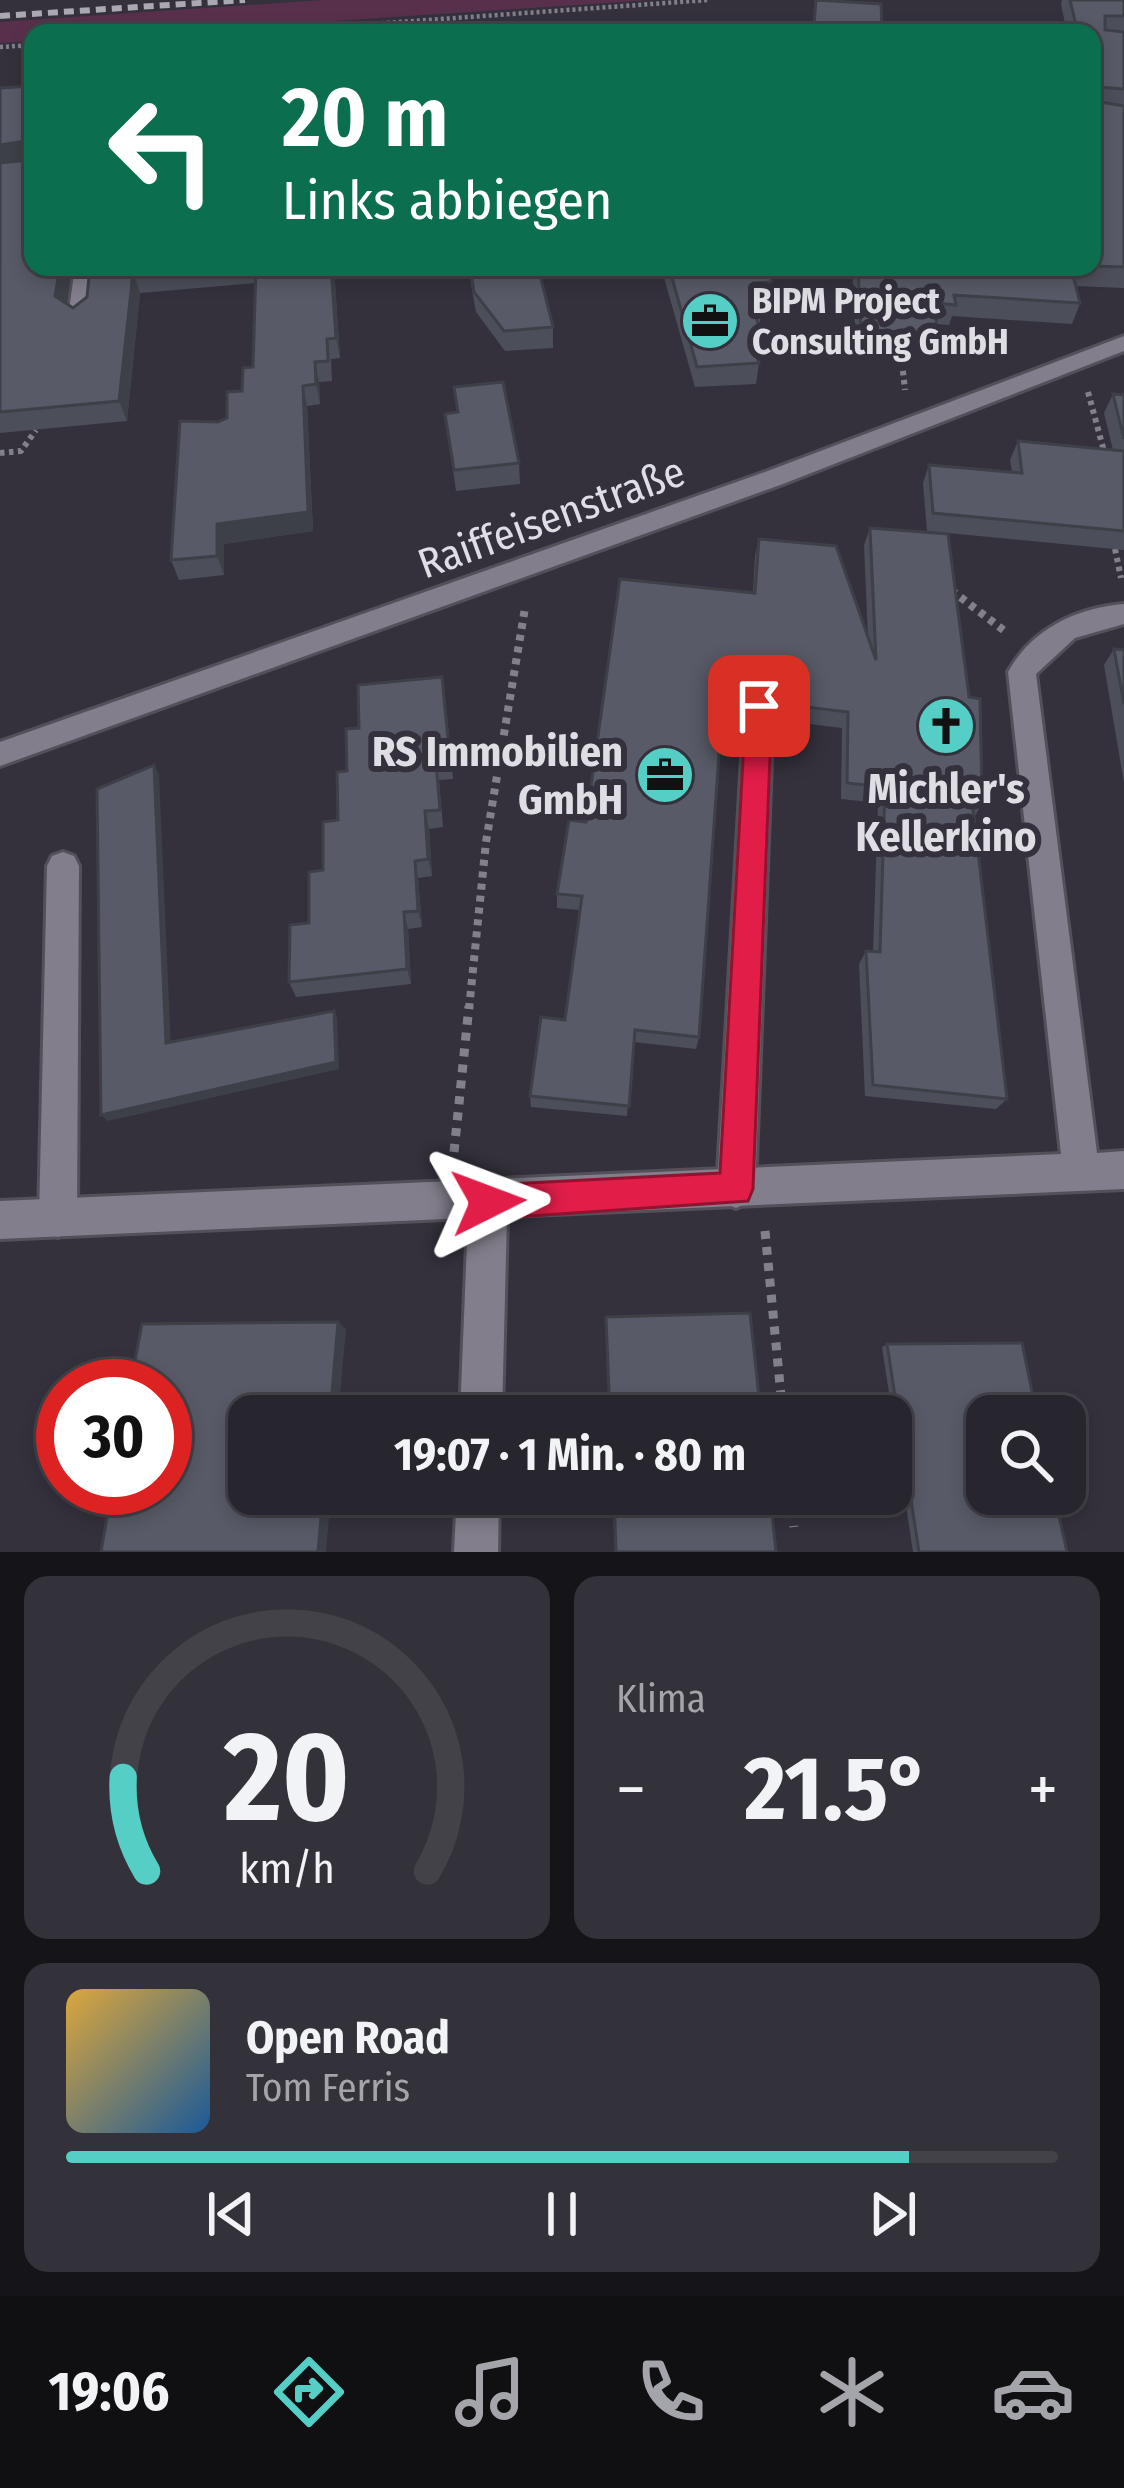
<!DOCTYPE html>
<html lang="de">
<head>
<meta charset="utf-8">
<style>
	body { margin:0; font-family:"Fira Sans Condensed",sans-serif; background:#333139; color:#f1f3f6; height:100vh; display:flex; flex-direction:column; font-size:45px; white-space:nowrap }
	* { box-sizing:border-box; margin:0 }
	p { font-size:39px; color:#a4a5aa }
	.icon { flex:none; width:66px; height:66px; fill:none; stroke:currentColor; stroke-width:2; stroke-linecap:round; stroke-linejoin:round }
	.map { position:relative; height:1552px; overflow:hidden }
	.drawer { display:flex; flex-direction:column; gap:24px; padding:24px; background:#151419; flex:1 }
	.drawer>* { flex:none }
	.top-card { position:absolute; left:24px; top:24px; width:1077px; height:252px; border-radius:24px; box-shadow:0 6px 18px #0003,0 0 0 3px #434249; background:#0b6e4f; color:#fff; overflow:hidden }
	.fabs { position:absolute; left:966px; top:1395px; display:grid; gap:24px }
	.fabs a { display:grid; place-items:center; width:120px; height:120px; border-radius:24px; background:#27252d; box-shadow:0 6px 18px #0003,0 0 0 3px #434249; font-size:60px }
	.speed { position:absolute; left:36px; top:1359px; display:flex; gap:24px; font-size:60px; font-weight:700; text-align:center }
	.speed>* { display:grid; place-content:center; width:156px; height:156px; border-radius:50%; background:#27252d; box-shadow:0 6px 18px #0003,0 0 0 3px #434249; line-height:1 }
	.speed .limit { border:18px solid #d22; background:#fff; color:#111 }
	.pin { position:absolute; display:grid; place-items:center; width:102px; height:102px; color:#fff; margin:-51px; border-radius:24px; box-shadow:0 6px 18px #0006 }
	.me { position:absolute; width:132px; margin:-66px; rotate:87deg; stroke-linejoin:round; filter:drop-shadow(0 0 9px #0008) }
	.turn { display:flex; align-items:center; gap:42px; height:252px; padding:0 60px; font-size:54px }
	.turn .icon { width:156px; height:156px; stroke-width:2.5 }
	.turn b { display:block; font-size:84px; line-height:102px }
	.big { font-size:90px; font-weight:700; line-height:1.1 }
	.drawer .widget { flex:1; display:flex; flex-direction:column; justify-content:center; gap:18px; min-width:0; padding:0 42px; border-radius:24px; background:#333139 }
	.drawer .dial { align-items:center; gap:0 }
	.dial svg { height:312px; overflow:visible; fill:none; stroke:#434249; stroke-width:7; stroke-linecap:round; text-anchor:middle }
	.dial text { fill:#f1f3f6; stroke:none }
	.song { display:flex; align-items:center; gap:36px }
	.cover { width:144px; height:144px; border-radius:18px; background:linear-gradient(135deg,hsl(40 70% 55%),hsl(210 70% 35%)) }
	.played { height:12px; border-radius:6px; background:linear-gradient(90deg,#55cec5 85%,#434249 85%) }
	.keys { display:flex; justify-content:space-around; direction:ltr }
	.heat { display:flex; justify-content:space-between; align-items:center; font-size:66px; direction:ltr }
	.drawer .tiles { flex:1; display:grid; gap:24px; grid-template-columns:1fr 1fr }
	.widget:last-child { grid-column:span 2 }
	.trip { position:absolute; left:228px; top:1395px; width:684px; height:120px; border-radius:24px; background:#27252d; box-shadow:0 6px 18px #0003,0 0 0 3px #434249; font-weight:700; line-height:120px; text-align:center }
	.tabs { display:flex; height:192px; justify-content:space-around; align-items:center; background:#100f12; color:#a4a5aa }
	.tabs .icon { width:84px; height:84px }
	.tabs .active { color:#55cec5 }
	.tabs b { font-size:54px; color:#f1f3f6 }
	.map>svg:first-child { display:block }
</style>
</head>
<body>
<div class="map">
<svg width="1124" height="1552" viewBox="0 0 1124 1552">
	<rect width="100%" height="100%" fill="#34313c"/>
	<!-- green -->
	<polygon fill="#59304b" points="650,0 152,33 33,33 33,41 0,43 0,22 324,0"/>
	<g fill="none" stroke-linecap="round" stroke-linejoin="round">
		<!-- service casing -->
		<g stroke="#535059" stroke-width="6">
			<g id="service">
				<polygon points="75,267 95,267 90,317 79,324 68,317"/>
				<polygon points="759,696 773,707 755,1189 749,1202 736,1208 723,1202 717,1189 745,707"/>
				<polygon points="63,852 74,856 79,866 77,1218 71,1231 58,1237 45,1231 39,1218 47,866 52,856"/>
			</g>
		</g>
		<!-- minor casing -->
		<g stroke="#535059" stroke-width="6">
			<g id="minor">
				<path d="M1124,604V624L1075,638L1036,674L1097,1153L1124,1151V1189L507,1216L502,1416H460L468,1218L0,1239V1201L1061,1154L1008,672C1032,629 1076,608 1124,604Z"/>
				<polygon points="457,1494 499,1494 498,1552 454,1552"/>
			</g>
		</g>
		<!-- tertiary casing -->
		<g stroke="#535059" stroke-width="6">
			<polygon id="tertiary" points="1124,336 1124,351 783,484 0,766 0,742 765,472"/>
		</g>
		<!-- path-far3 -->
		<g stroke="#828089" stroke-width="4.5" stroke-dasharray="3 3" stroke-linecap="butt">
			<polyline points="357,25 708,0"/>
			<polyline points="224,33 312,28"/>
			<polyline points="0,47 33,45"/>
		</g>
		<!-- path-far2 -->
		<g stroke="#828089" stroke-width="6" stroke-dasharray="4.5 4.5" stroke-linecap="butt">
			<polyline points="901,353 905,390"/>
			<polyline points="1088,392 1105,455"/>
			<polyline points="0,453 21,451 36,430"/>
			<polyline points="1115,549 1121,578"/>
		</g>
		<!-- path-far1 -->
		<g stroke="#828089" stroke-width="8" stroke-dasharray="6 6" stroke-linecap="butt">
			<polyline points="951,590 1006,632"/>
			<polyline points="469,1009 486,842 525,608"/>
		</g>
		<!-- path -->
		<g stroke="#828089" stroke-width="9" stroke-dasharray="8 8" stroke-linecap="butt">
			<polyline points="454,1152 469,1006"/>
			<polyline points="765,1231 783,1416"/>
			<polyline points="791,1494 794,1527"/>
			<polyline points="330,1499 429,1500"/>
		</g>
		<!-- service -->
		<use href="#service" fill="#827e8b" fill-rule="evenodd"/>
		<!-- minor -->
		<use href="#minor" fill="#827e8b" fill-rule="evenodd"/>
		<!-- tertiary -->
		<use href="#tertiary" fill="#827e8b" fill-rule="evenodd"/>
		<!-- rail -->
		<polyline stroke="#aaa8b0" stroke-width="6" stroke-dasharray="10 6" stroke-linecap="butt" points="0,16 245,0"/>
	</g>
	<!-- wall -->
	<g fill="#4c4e59">
		<polygon points="1062,0 1124,0 1124,288 1076,286 1080,303 1072,324 952,316 949,325 936,324 937,335 931,355 856,350 852,267 1092,267 1092,33 1067,33 1061,4"/>
		<polygon points="0,88 33,267 72,267 66,303 73,308 87,297 90,267 334,267 340,358 331,359 332,381 319,382 320,404 307,406 313,531 224,544 224,575 179,580 171,560 218,422 227,418 253,367 256,283 140,293 127,421 0,433"/>
		<polygon points="468,267 543,267 538,267 553,327 553,348 505,351 476,312"/>
		<polygon points="661,267 767,267 772,282 769,302 761,303 762,308 759,327 762,335 759,355 756,355 759,363 756,384 695,387"/>
		<polygon points="454,387 519,463 520,484 456,491 445,414 457,413"/>
		<polygon points="1113,394 1124,395 1124,550 927,531 923,483 929,465 1012,472 1010,460 1018,441 1113,450 1104,413"/>
		<polygon points="870,528 982,803 974,818 1007,1099 996,1109 865,1096 859,964 866,951 873,952 878,803 841,799 842,728 777,720 776,703 759,692 743,703 740,716 722,714 699,1037 696,1049 634,1042 627,1116 531,1107 530,1096 565,1020 580,910 557,908 557,894 586,822 753,593 755,556 759,539 868,639 864,545"/>
		<polygon points="1114,649 1124,650 1124,783 1104,665"/>
		<polygon points="445,696 453,779 439,780 443,827 429,829 432,876 418,878 422,927 408,929 411,984 296,997 289,982 309,923 338,820 347,771 359,728"/>
		<polygon points="606,1317 761,1416 609,1416"/>
		<polygon points="887,1344 1067,1552 913,1552 882,1347"/>
		<polygon points="612,1494 770,1494 776,1552 615,1552"/>
	</g>
	<!-- shaded-wall -->
	<g fill="#3e4048">
		<polygon points="25,141 33,160 0,166 0,145"/>
		<polygon points="60,267 72,267 64,316 55,296"/>
		<polygon points="331,267 334,267 340,358 336,338"/>
		<polygon points="133,273 140,293 127,421 119,401"/>
		<polygon points="315,362 319,382 320,404 316,384"/>
		<polygon points="303,386 307,406 313,531 224,544 224,575 217,556 217,524"/>
		<polygon points="763,675 759,692 742,703 746,687"/>
		<polygon points="154,765 159,775 171,1050 166,1043"/>
		<polygon points="425,811 429,829 432,876 428,859"/>
		<polygon points="415,861 418,878 422,927 418,911"/>
		<polygon points="404,912 408,929 411,984 407,969"/>
		<polygon points="334,1011 337,1018 339,1069 108,1121 101,1115"/>
		<polygon points="338,1322 346,1329 338,1416 330,1416"/>
		<polygon points="323,1494 331,1494 326,1552 318,1552"/>
	</g>
	<!-- building -->
	<g fill="#585b67" stroke="#3e4048" stroke-width="3">
		<polygon points="816,0 881,4 882,29 940,33 668,33 668,25 814,25"/>
		<polygon points="1070,0 1124,0 1124,16 1105,16 1105,30 1124,32 1124,89 1099,87 1095,101 1124,106 1124,267 1092,266 1092,134 1100,135 1092,109 1092,33 1078,33"/>
		<polygon points="164,23 163,33 115,33 116,27"/>
		<polygon points="362,24 361,33 229,33"/>
		<polygon points="33,86 33,267 60,267 55,296 73,308 87,297 90,267 204,267 133,273 119,401 0,412 0,163 29,160 25,141 0,145 0,88"/>
		<polygon points="256,267 331,267 336,338 327,339 328,361 315,362 316,384 303,386 308,512 217,524 217,556 171,560 180,421 218,422 227,418 227,392 242,391 243,368 253,367"/>
		<polygon points="470,267 538,267 553,327 504,331 474,292"/>
		<polygon points="669,267 767,267 772,282 754,283 762,308 753,309 762,335 750,336 759,363 697,367"/>
		<polygon points="858,267 1071,267 1080,303 954,295 956,305 935,303 937,335 861,329"/>
		<polygon points="503,382 519,463 454,470 445,414 458,412 454,387"/>
		<polygon points="1113,394 1124,395 1124,439"/>
		<polygon points="1018,441 1124,451 1124,531 933,513 929,465 1022,473"/>
		<polygon points="870,528 948,534 969,697 980,699 982,803 972,801 1007,1099 873,1085 866,951 880,952 885,787 847,783 848,712 781,704 780,687 763,675 746,687 744,699 723,697 699,1037 635,1030 629,1106 530,1096 541,1017 565,1020 582,896 557,894 569,820 586,822 620,579 755,593 759,539 836,546 876,660"/>
		<polygon points="1114,649 1124,650 1124,704"/>
		<polygon points="442,677 450,760 436,762 440,810 425,811 428,859 415,861 418,911 404,912 407,969 289,982 290,925 309,923 309,872 323,870 323,822 338,820 337,772 347,771 346,729 359,728 358,685"/>
		<polygon points="154,765 166,1043 334,1011 336,1062 101,1115 97,789"/>
		<polygon points="750,1313 761,1416 610,1416 606,1317"/>
		<polygon points="338,1322 330,1416 249,1416 249,1494 323,1494 318,1552 101,1552 112,1488 165,1488 165,1386 130,1386 142,1324"/>
		<polygon points="1022,1343 1037,1416 987,1416 987,1494 1054,1494 1067,1552 919,1552 887,1344"/>
		<polygon points="614,1494 770,1494 776,1552 616,1552"/>
	</g>
	<!-- route -->
	<polygon fill="#e11d48" stroke="#92132f" stroke-width="3" points="759,696 772,706 753,1189 748,1201 488,1219 476,1214 471,1202 476,1190 488,1185 720,1173 746,706"/>
	<!-- icons -->
	<defs>
		<g id="office-disc" transform="scale(3)"><circle r="9.5" fill="#55cec5" stroke="#34313c"/><path d="M-6-3h4V-5.5h4V-3h4V5H-6ZM-1-4.5V-3h2v-1.5ZM-6 0V1H6V0Z" fill="#111"/></g>
		<g id="church-disc" transform="scale(3)"><circle r="9.5" fill="#55cec5" stroke="#34313c"/><path d="M-1.2-6h2.4v3.5h3.3v2.4h-3.3V6h-2.4V-.1h-3.3v-2.4h3.3Z" fill="#111"/></g>
	</defs>
	<g fill-rule="evenodd">
		<use href="#office-disc" x="710" y="321"/>
		<use href="#church-disc" x="946" y="726"/>
		<use href="#office-disc" x="665" y="775"/>
	</g>
	<g text-anchor="middle" stroke-width="12" stroke-linejoin="round" paint-order="stroke">
		<!-- far-poi labels -->
		<g font-size="36" font-weight="bold" fill="#e0dee5" stroke="#34313c" text-anchor="start">
			<text x="752" y="313">BIPM Project<tspan x="752" dy="41">Consulting GmbH</tspan></text>
		</g>
		<!-- street labels -->
		<g font-size="42" fill="#e0dee5" stroke="#34313c">
			<text transform="translate(551 517) rotate(-20)" y="15">Raiffeisenstraße</text>
		</g>
		<!-- poi labels -->
		<g font-size="42" font-weight="bold" fill="#e0dee5" stroke="#34313c" text-anchor="end">
			<text x="623" y="766">RS Immobilien<tspan x="623" dy="48">GmbH</tspan></text>
			<text x="946" y="803" text-anchor="middle">Michler's<tspan x="946" dy="48">Kellerkino</tspan></text>
		</g>
	</g>
</svg>
<div class="fabs">
<a><svg class="icon" aria-label="search" viewBox="0 0 24 24"><circle cx="10" cy="10" r="6"/><path d="M15 15l6 6"/></svg></a>
</div>
<div class="speed"><div class="limit">30</div></div>
<div class="pin" style="left:759px;top:706px;background:#d93025"><svg class="icon" aria-label="arrive" viewBox="0 0 24 24"><path d="M6 21V4h12l-3 4 3 4H6"/></svg></div>
<svg class="me" style="left:488px;top:1202px" viewBox="-20 -20 40 40"><path d="M0-17L14 15 0 8-14 15z" fill="#e11d48" stroke="#fff" stroke-width="4"/></svg>
<div class="trip">19:07 · 1 Min. · 80 m</div>
<div class="top-card">
<div class="turn"><svg class="icon" aria-label="left" viewBox="0 0 24 24"><path d="M17 20v-9H6M10 6l-5 5 5 5"/></svg><div><b>20 m</b>Links abbiegen</div></div>
</div>
</div>
<section class="drawer">
<div class="tiles">
<div class="widget dial"><svg viewBox="0 0 100 80">
<path d="M14 69A42 42 0 1 1 86 69"/>
<path d="M14 69A42 42 0 0 1 8 45" stroke="#55cec5"/>
<text x="50" y="56" font-size="32" font-weight="700">20</text>
<text x="50" y="72" font-size="11">km/h</text>
</svg></div>
<div class="widget"><p>Klima</p>
<div class="heat"><a>−</a><b class="big">21.5°</b><a>+</a></div>
</div>
<div class="widget">
<div class="song"><i class="cover"></i><div><b>Open Road</b><p>Tom Ferris</p></div></div>
<div class="played"></div>
<div class="keys"><svg class="icon" aria-label="previous" viewBox="0 0 24 24"><path d="M18 5L8 12l10 7zM5 5v14"/></svg><svg class="icon" aria-label="pause" viewBox="0 0 24 24"><path d="M8 5v14M16 5v14"/></svg><svg class="icon" aria-label="next" viewBox="0 0 24 24"><path d="M6 5l10 7-10 7zM19 5v14"/></svg></div>
</div>
</div>
</section>
<nav class="tabs">
<b>19:06</b>
<svg class="icon active" aria-label="directions" viewBox="0 0 24 24"><path d="M12 3l9 9-9 9-9-9zM9 14v-3h6M13 9l2 2-2 2"/></svg>
<svg class="icon" aria-label="music" viewBox="0 0 24 24"><path d="M9 18V5l10-2v13"/><circle cx="6" cy="18" r="3"/><circle cx="16" cy="16" r="3"/></svg>
<svg class="icon" aria-label="phone" viewBox="0 0 24 24"><path d="M5 4h4l2 5-3 2q2 4 5 5l2-3 5 2v4C11 20 4 13 5 4z"/></svg>
<svg class="icon" aria-label="climate" viewBox="0 0 24 24"><path d="M12 3v18M4 7l16 10M4 17L20 7"/></svg>
<svg class="icon" aria-label="car" viewBox="0 0 24 24"><path d="M5 17H2v-5l4-1 3-4h7l3 4 3 1v5h-3M9 17h6M6 11h13"/><circle cx="7" cy="17" r="2"/><circle cx="17" cy="17" r="2"/></svg>
</nav>
</body>
</html>
